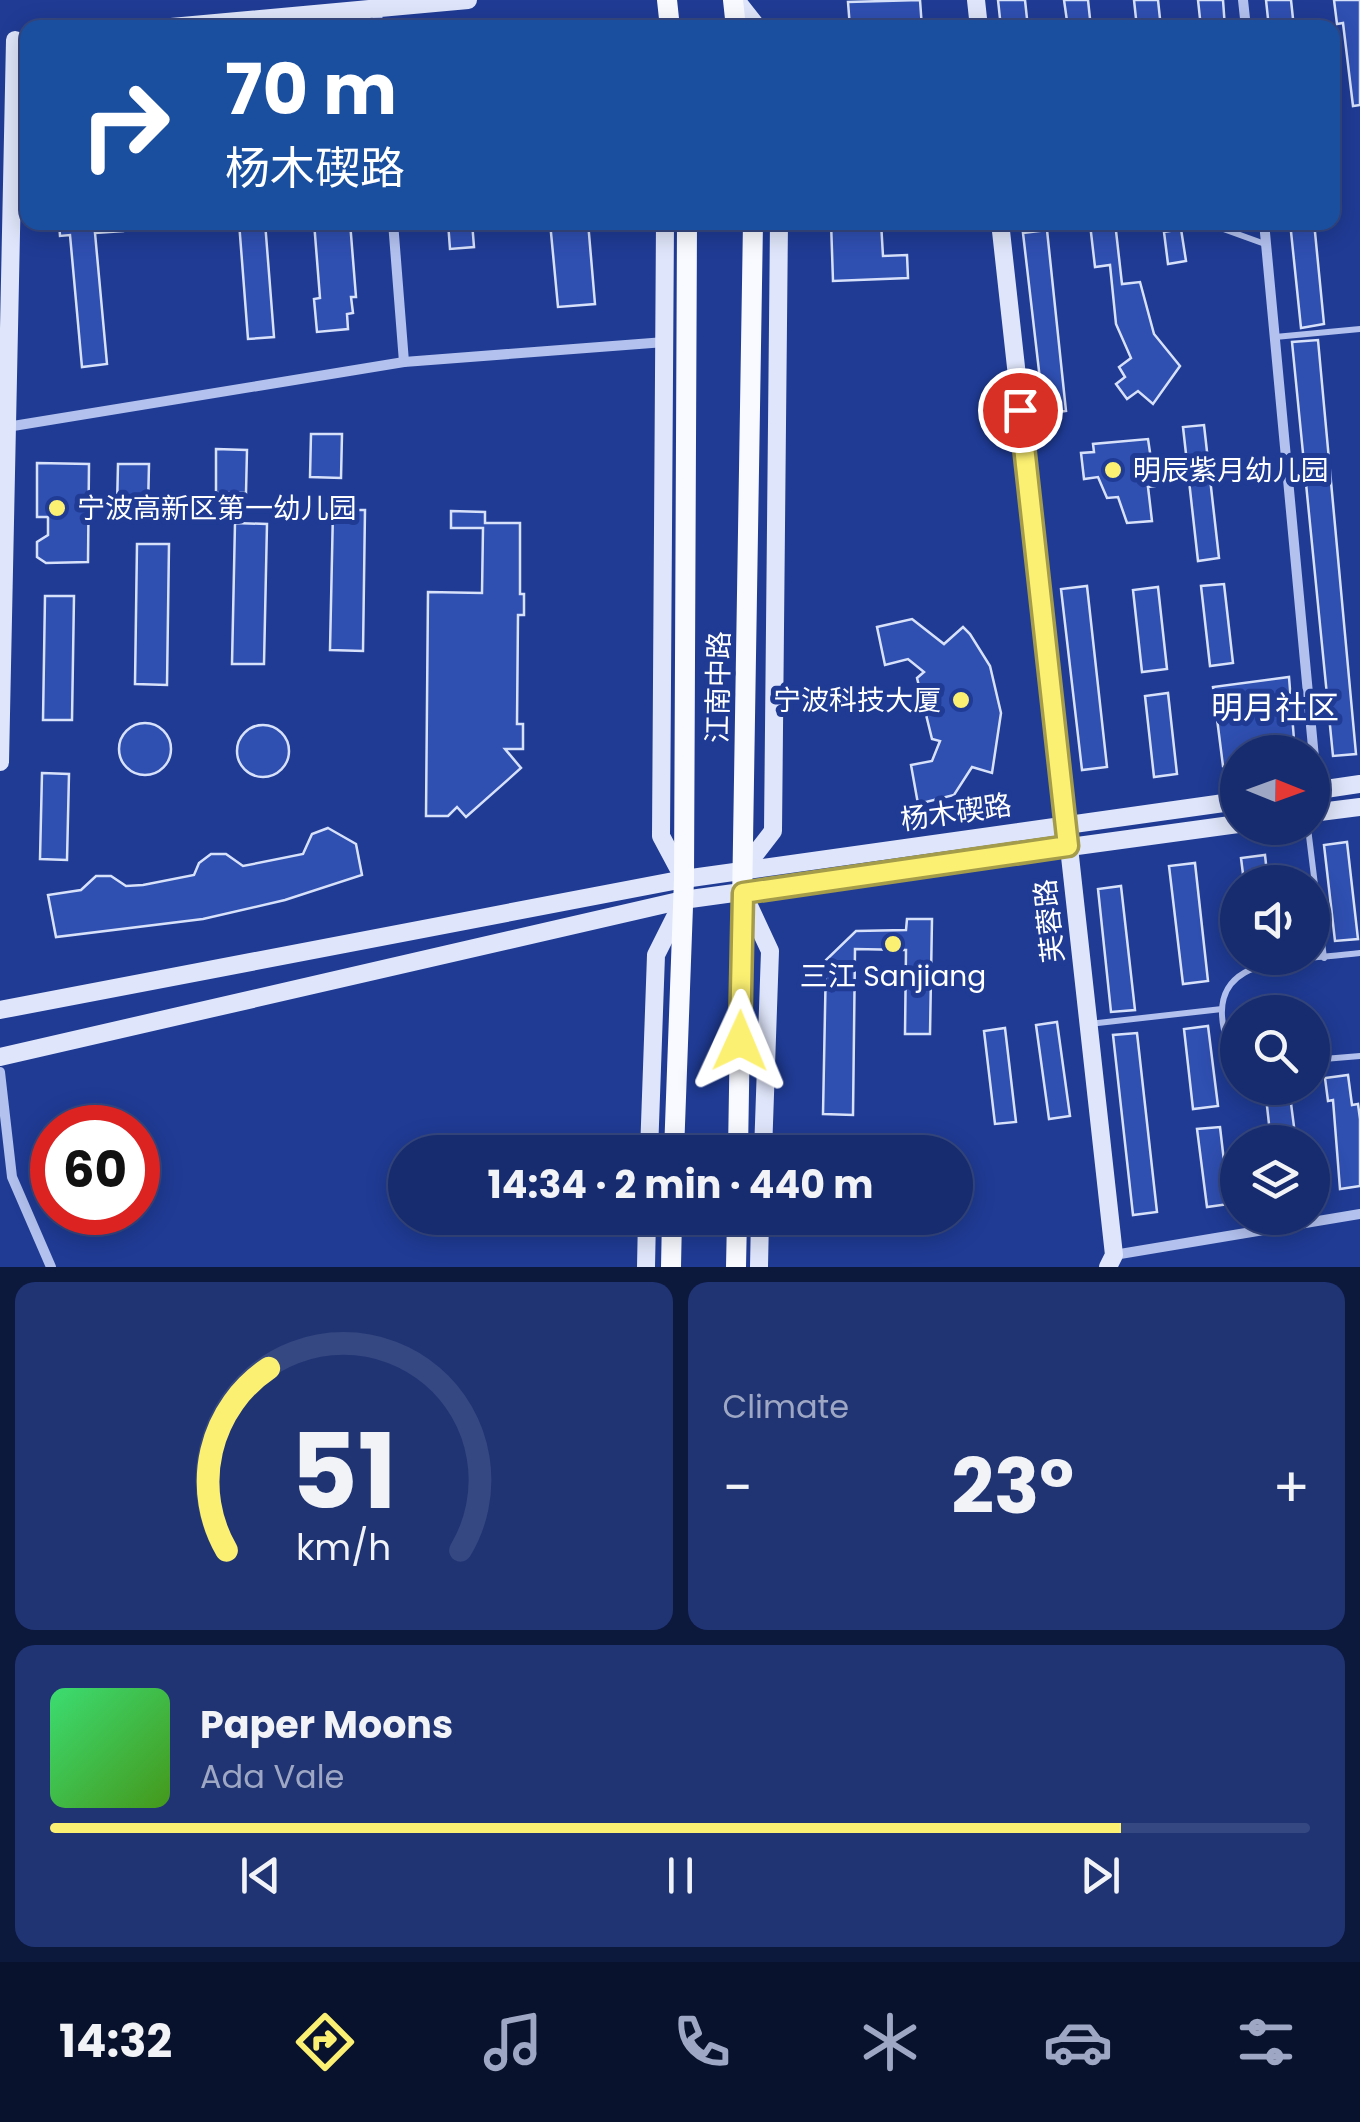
<!DOCTYPE html>
<html lang="en">
<head>
<meta charset="utf-8">
<style>
	body { margin:0; font-family:Poppins,"Noto Sans SC",sans-serif; background:#203474; color:#f1f3f6; height:100vh; display:flex; flex-direction:column; font-size:38px; white-space:nowrap }
	* { box-sizing:border-box; margin:0 }
	p { font-size:32px; color:#9ea7c3 }
	.icon { flex:none; width:55px; height:55px; fill:none; stroke:currentColor; stroke-width:2; stroke-linecap:round; stroke-linejoin:round }
	.map { position:relative; height:1267px; overflow:hidden }
	.panel { display:flex; flex-direction:column; gap:15px; padding:15px; background:#0d183d; flex:1 }
	.panel>* { flex:none }
	.top-card { position:absolute; left:20px; top:20px; width:1320px; height:210px; border-radius:20px; box-shadow:0 5px 25px #0003,0 0 0 2px #364882; background:#1a4fa0; color:#fff; overflow:hidden }
	.needle { width:65px; rotate:91deg }
	.fabs { position:absolute; left:1220px; top:735px; display:grid; gap:20px }
	.fabs a { display:grid; place-items:center; width:110px; height:110px; border-radius:50%; background:#172c6f; box-shadow:0 5px 25px #0003,0 0 0 2px #364882; font-size:50px }
	.speed { position:absolute; left:30px; top:1105px; display:flex; gap:20px; font-size:50px; font-weight:700; text-align:center }
	.speed>* { display:grid; place-content:center; width:130px; height:130px; border-radius:50%; background:#172c6f; box-shadow:0 5px 25px #0003,0 0 0 2px #364882; line-height:1 }
	.speed .limit { border:15px solid #d22; background:#fff; color:#111 }
	.pin { position:absolute; display:grid; place-items:center; width:85px; height:85px; color:#fff; margin:-42px; border:5px solid #fff; border-radius:50%; box-shadow:0 2px 10px #0007 }
	.me { position:absolute; width:110px; margin:-55px; rotate:1deg; stroke-linejoin:round; filter:drop-shadow(0 0 8px #0008) }
	.turn { display:flex; align-items:center; gap:35px; height:210px; padding:0 40px; font-size:45px }
	.turn .icon { width:130px; height:130px; stroke-width:2.5 }
	.turn b { display:block; font-size:70px; line-height:85px }
	.big { font-size:75px; font-weight:700; line-height:1.1 }
	.panel .tile { flex:1; display:flex; flex-direction:column; justify-content:center; gap:15px; min-width:0; padding:0 35px; border-radius:20px; background:#203474 }
	.panel .dial { align-items:center; gap:0 }
	.dial svg { height:260px; overflow:visible; fill:none; stroke:#364882; stroke-width:7; stroke-linecap:round; text-anchor:middle }
	.dial text { fill:#f1f3f6; stroke:none }
	.song { display:flex; align-items:center; gap:30px }
	.cover { width:120px; height:120px; border-radius:15px; background:linear-gradient(135deg,hsl(140 70% 55%),hsl(100 70% 35%)) }
	.played { height:10px; border-radius:5px; background:linear-gradient(90deg,#fcf072 85%,#364882 85%) }
	.keys { display:flex; justify-content:space-around; direction:ltr }
	.heat { display:flex; justify-content:space-between; align-items:center; font-size:55px; direction:ltr }
	.panel .tiles { flex:1; display:grid; gap:15px; grid-template-columns:1fr 1fr }
	.tile:last-child { grid-column:span 2 }
	.trip { position:absolute; left:388px; top:1135px; width:585px; height:100px; border-radius:50px; background:#172c6f; box-shadow:0 5px 25px #0003,0 0 0 2px #364882; font-weight:700; line-height:100px; text-align:center }
	.tab-bar { display:flex; height:160px; justify-content:space-around; align-items:center; background:#09122c; color:#9ea7c3 }
	.tab-bar .icon { width:70px; height:70px }
	.tab-bar .current { color:#fcf072 }
	.tab-bar b { font-size:45px; color:#f1f3f6 }
	.map>svg:first-child { display:block }
</style>
</head>
<body>
<div class="map">
<svg width="1360" height="1267" viewBox="0 0 1360 1267">
	<rect width="100%" height="100%" fill="#1f3b94"/>
	<!-- building -->
	<g fill="#2f4fb1" stroke="#d8e1fa" stroke-width="2.5">
		<polygon points="920,0 922,28 850,28 848,2"/>
		<polygon points="998,0 1025,0 1028,28 1001,28"/>
		<polygon points="1064,0 1088,0 1091,28 1068,28"/>
		<polygon points="1134,0 1158,0 1161,28 1137,28"/>
		<polygon points="1198,0 1223,0 1225,28 1201,28"/>
		<polygon points="1266,0 1291,0 1294,28 1269,28"/>
		<polygon points="1334,0 1360,0 1360,105 1353,106 1343,23 1337,24"/>
		<polygon points="59,222 123,222 123,231 95,233 107,364 82,367 70,235 60,236"/>
		<polygon points="239,222 265,222 274,337 248,339"/>
		<polygon points="314,222 350,222 356,297 351,297 353,313 347,314 348,329 317,332 314,299 320,298"/>
		<polygon points="448,222 472,222 474,247 450,249"/>
		<polygon points="550,222 588,222 595,304 558,307"/>
		<polygon points="831,222 881,222 883,256 907,255 908,278 833,281"/>
		<polygon points="1115,222 1122,284 1140,282 1154,334 1180,366 1153,404 1138,391 1127,399 1116,384 1125,377 1119,367 1131,358 1116,324 1110,265 1095,267 1090,224"/>
		<polygon points="1290,222 1314,222 1324,324 1301,328"/>
		<polygon points="1181,229 1186,261 1168,264 1164,232"/>
		<polygon points="1047,230 1066,411 1044,414 1023,233"/>
		<polygon points="1318,340 1356,754 1333,756 1292,342"/>
		<polygon points="1204,425 1219,558 1198,561 1183,427"/>
		<polygon points="311,434 342,434 341,478 310,477"/>
		<polygon points="1148,439 1155,486 1148,487 1152,521 1127,523 1118,497 1107,498 1098,477 1084,479 1081,453 1094,452 1093,444"/>
		<polygon points="216,449 247,450 246,493 216,493"/>
		<polygon points="37,463 89,464 88,562 46,563 37,557 37,542 48,535 48,517 37,517"/>
		<polygon points="118,464 149,464 148,508 117,507"/>
		<polygon points="333,510 365,510 363,651 330,650"/>
		<polygon points="451,511 485,512 485,523 520,523 520,594 524,594 524,615 518,615 517,724 523,724 523,749 505,749 521,768 466,817 457,807 448,816 426,816 428,592 482,593 483,528 451,528"/>
		<polygon points="235,523 267,524 264,664 232,664"/>
		<polygon points="137,544 169,544 167,685 135,684"/>
		<polygon points="1224,584 1233,663 1210,666 1201,586"/>
		<polygon points="1087,586 1107,767 1082,770 1061,589"/>
		<polygon points="1158,587 1167,669 1142,672 1133,590"/>
		<polygon points="45,596 74,596 72,720 43,720"/>
		<polygon points="912,619 944,644 963,627 970,634 990,666 1001,713 992,773 972,767 954,795 918,804 911,765 932,761 940,741 932,739 917,678 924,672 908,659 885,665 877,627"/>
		<polygon points="1289,677 1295,752 1238,752 1238,764 1223,766 1213,687"/>
		<polygon points="1168,693 1177,774 1154,777 1145,696"/>
		<circle cx="145" cy="749" r="26"/>
		<circle cx="263" cy="751" r="26"/>
		<polygon points="42,773 69,774 67,860 40,859"/>
		<polygon points="328,828 356,844 362,875 285,900 203,919 56,937 48,895 81,890 96,876 111,876 126,886 143,885 194,875 199,863 211,854 226,854 243,866 303,854 312,834"/>
		<polygon points="1347,842 1358,939 1335,941 1324,845"/>
		<polygon points="1265,855 1268,882 1244,882 1241,858"/>
		<polygon points="1195,863 1208,981 1183,984 1169,866"/>
		<polygon points="1121,886 1135,1010 1111,1012 1098,889"/>
		<polygon points="907,919 932,919 930,1034 905,1034 906,950 855,949 853,1115 823,1114 826,960 856,931 906,930"/>
		<polygon points="1057,1022 1070,1116 1049,1119 1036,1025"/>
		<polygon points="1208,1026 1218,1106 1193,1109 1184,1029"/>
		<polygon points="1005,1028 1016,1122 995,1124 984,1031"/>
		<polygon points="1137,1033 1157,1212 1133,1215 1113,1035"/>
		<polygon points="1348,1075 1352,1105 1358,1104 1360,1119 1360,1186 1340,1189 1333,1100 1328,1101 1325,1078"/>
		<polygon points="1265,1088 1289,1088 1296,1142 1271,1142"/>
		<polygon points="1220,1127 1229,1204 1207,1207 1197,1129"/>
	</g>
	<g fill="none" stroke-linecap="round" stroke-linejoin="round">
		<!-- lane -->
		<g stroke="#b2c1ee" stroke-width="6">
			<polyline points="1204,222 1265,244"/>
			<polyline points="1275,337 1360,329"/>
			<polyline points="1308,828 1324,958"/>
			<polyline points="1089,1024 1222,1009"/>
			<path d="M1238,1048L1228,1044C1196,950 1297,962 1360,953"/>
			<polyline points="1312,1060 1360,1056"/>
		</g>
		<!-- street -->
		<g stroke="#b2c1ee" stroke-width="10">
			<polyline points="1243,0 1246,28"/>
			<polyline points="377,8 378,28"/>
			<polyline points="393,222 404,362"/>
			<polyline points="1264,222 1317,790"/>
			<polyline points="7,427 404,362 665,342"/>
			<polyline points="0,1072 12,1177 51,1267"/>
			<polyline points="1114,1255 1360,1214"/>
		</g>
		<!-- secondary -->
		<g stroke="#dfe5fa" stroke-width="18">
			<polyline points="736,0 758,28"/>
			<polyline points="976,0 979,28"/>
			<polyline points="160,28 468,0"/>
			<polyline points="665,222 661,836 684,879"/>
			<polyline points="1000,222 1114,1255 1108,1267"/>
			<polyline points="0,762 15,40"/>
			<polyline points="1312,791 1360,784"/>
			<polyline points="1312,813 1360,807"/>
			<polyline points="742,871 773,831 779,222"/>
			<polyline points="743,893 770,951 763,1152"/>
			<polyline points="0,1010 684,879 1238,801"/>
			<polyline points="0,1057 683,900 1238,824"/>
			<polyline points="649,1152 656,955 683,901"/>
			<polyline points="646,1267 647,1218"/>
			<polyline points="759,1267 760,1218"/>
		</g>
		<!-- primary -->
		<g stroke="#f9faff" stroke-width="20">
			<polyline points="667,0 670,28"/>
			<polyline points="733,0 736,28"/>
			<polyline points="674,1152 684,879 687,222"/>
			<polyline points="738,1152 753,222"/>
			<polyline points="671,1267 672,1218"/>
			<polyline points="736,1267 737,1218"/>
		</g>
	</g>
	<g fill="none" stroke-linecap="round" stroke-linejoin="round">
		<!-- route casing -->
		<g stroke="#a49c4a" stroke-width="25">
			<polyline id="route" points="740,1041 743,893 1068,846 1020,410"/>
		</g>
		<!-- route -->
		<use href="#route" stroke="#fcf072" stroke-width="18"/>
	</g>
	<!-- markers -->
	<g fill="#fcf072" stroke="#1f3b94" stroke-width="4">
		<circle cx="1113" cy="470" r="10"/>
		<circle cx="57" cy="508" r="10"/>
		<circle cx="961" cy="700" r="10"/>
		<circle cx="893" cy="944" r="10"/>
	</g>
	<g text-anchor="middle" stroke-width="10" stroke-linejoin="round" paint-order="stroke">
		<!-- poi labels -->
		<g font-size="28" fill="#fff" stroke="#1f3b94" text-anchor="start">
			<text x="1133" y="480">明辰紫月幼儿园</text>
			<text x="77" y="518">宁波高新区第一幼儿园</text>
			<text x="941" y="710" text-anchor="end">宁波科技大厦</text>
			<text x="893" y="986" text-anchor="middle">三江 Sanjiang</text>
		</g>
		<!-- street labels -->
		<g font-size="28" fill="#fff" stroke="#1f3b94">
			<text transform="translate(718 687) rotate(-89)" y="10">江南中路</text>
			<text transform="translate(956 812) rotate(-8)" y="10">杨木碶路</text>
			<text transform="translate(1049 921) rotate(-96)" y="10">芙蓉路</text>
		</g>
		<!-- quarter labels -->
		<g font-size="32" fill="#fff" stroke="#1f3b94">
			<text x="1275" y="719">明月社区</text>
		</g>
	</g>
</svg>
<div class="fabs">
<a><svg class="needle" viewBox="-14 -14 28 28"><path d="M0-13l5 13h-10z" fill="#e53935"/><path d="M0 13l5-13h-10z" fill="#9ea7c3"/></svg></a>
<a><svg class="icon" aria-label="sound" viewBox="0 0 24 24"><path d="M4 9h4l5-4v14l-5-4H4zM17 9q2 3 0 6"/></svg></a>
<a><svg class="icon" aria-label="search" viewBox="0 0 24 24"><circle cx="10" cy="10" r="6"/><path d="M15 15l6 6"/></svg></a>
<a><svg class="icon" aria-label="layers" viewBox="0 0 24 24"><path d="M12 4l9 5-9 5-9-5zM3 14l9 5 9-5"/></svg></a>
</div>
<div class="speed"><div class="limit">60</div></div>
<div class="pin" style="left:1020px;top:410px;background:#d93025"><svg class="icon" aria-label="arrive" viewBox="0 0 24 24"><path d="M6 21V4h12l-3 4 3 4H6"/></svg></div>
<svg class="me" style="left:740px;top:1041px" viewBox="-20 -20 40 40"><path d="M0-17L14 15 0 8-14 15z" fill="#fcf072" stroke="#fff" stroke-width="4"/></svg>
<div class="trip">14:34 · 2 min · 440 m</div>
<div class="top-card">
<div class="turn"><svg class="icon" aria-label="right" viewBox="0 0 24 24"><path d="M7 20v-9h11M14 6l5 5-5 5"/></svg><div><b>70 m</b>杨木碶路</div></div>
</div>
</div>
<section class="panel">
<div class="tiles">
<div class="tile dial"><svg viewBox="0 0 100 80">
<path d="M14 69A42 42 0 1 1 86 69"/>
<path d="M14 69A42 42 0 0 1 27 13" stroke="#fcf072"/>
<text x="50" y="56" font-size="32" font-weight="700">51</text>
<text x="50" y="72" font-size="11">km/h</text>
</svg></div>
<div class="tile"><p>Climate</p>
<div class="heat"><a>−</a><b class="big">23°</b><a>+</a></div>
</div>
<div class="tile">
<div class="song"><i class="cover"></i><div><b>Paper Moons</b><p>Ada Vale</p></div></div>
<div class="played"></div>
<div class="keys"><svg class="icon" aria-label="previous" viewBox="0 0 24 24"><path d="M18 5L8 12l10 7zM5 5v14"/></svg><svg class="icon" aria-label="pause" viewBox="0 0 24 24"><path d="M8 5v14M16 5v14"/></svg><svg class="icon" aria-label="next" viewBox="0 0 24 24"><path d="M6 5l10 7-10 7zM19 5v14"/></svg></div>
</div>
</div>
</section>
<nav class="tab-bar">
<b>14:32</b>
<svg class="icon current" aria-label="directions" viewBox="0 0 24 24"><path d="M12 3l9 9-9 9-9-9zM9 14v-3h6M13 9l2 2-2 2"/></svg>
<svg class="icon" aria-label="music" viewBox="0 0 24 24"><path d="M9 18V5l10-2v13"/><circle cx="6" cy="18" r="3"/><circle cx="16" cy="16" r="3"/></svg>
<svg class="icon" aria-label="phone" viewBox="0 0 24 24"><path d="M5 4h4l2 5-3 2q2 4 5 5l2-3 5 2v4C11 20 4 13 5 4z"/></svg>
<svg class="icon" aria-label="climate" viewBox="0 0 24 24"><path d="M12 3v18M4 7l16 10M4 17L20 7"/></svg>
<svg class="icon" aria-label="car" viewBox="0 0 24 24"><path d="M5 17H2v-5l4-1 3-4h7l3 4 3 1v5h-3M9 17h6M6 11h13"/><circle cx="7" cy="17" r="2"/><circle cx="17" cy="17" r="2"/></svg>
<svg class="icon" aria-label="filters" viewBox="0 0 24 24"><path d="M4 7h16M4 17h16"/><circle cx="9" cy="7" r="2"/><circle cx="15" cy="17" r="2"/></svg>
</nav>
</body>
</html>
